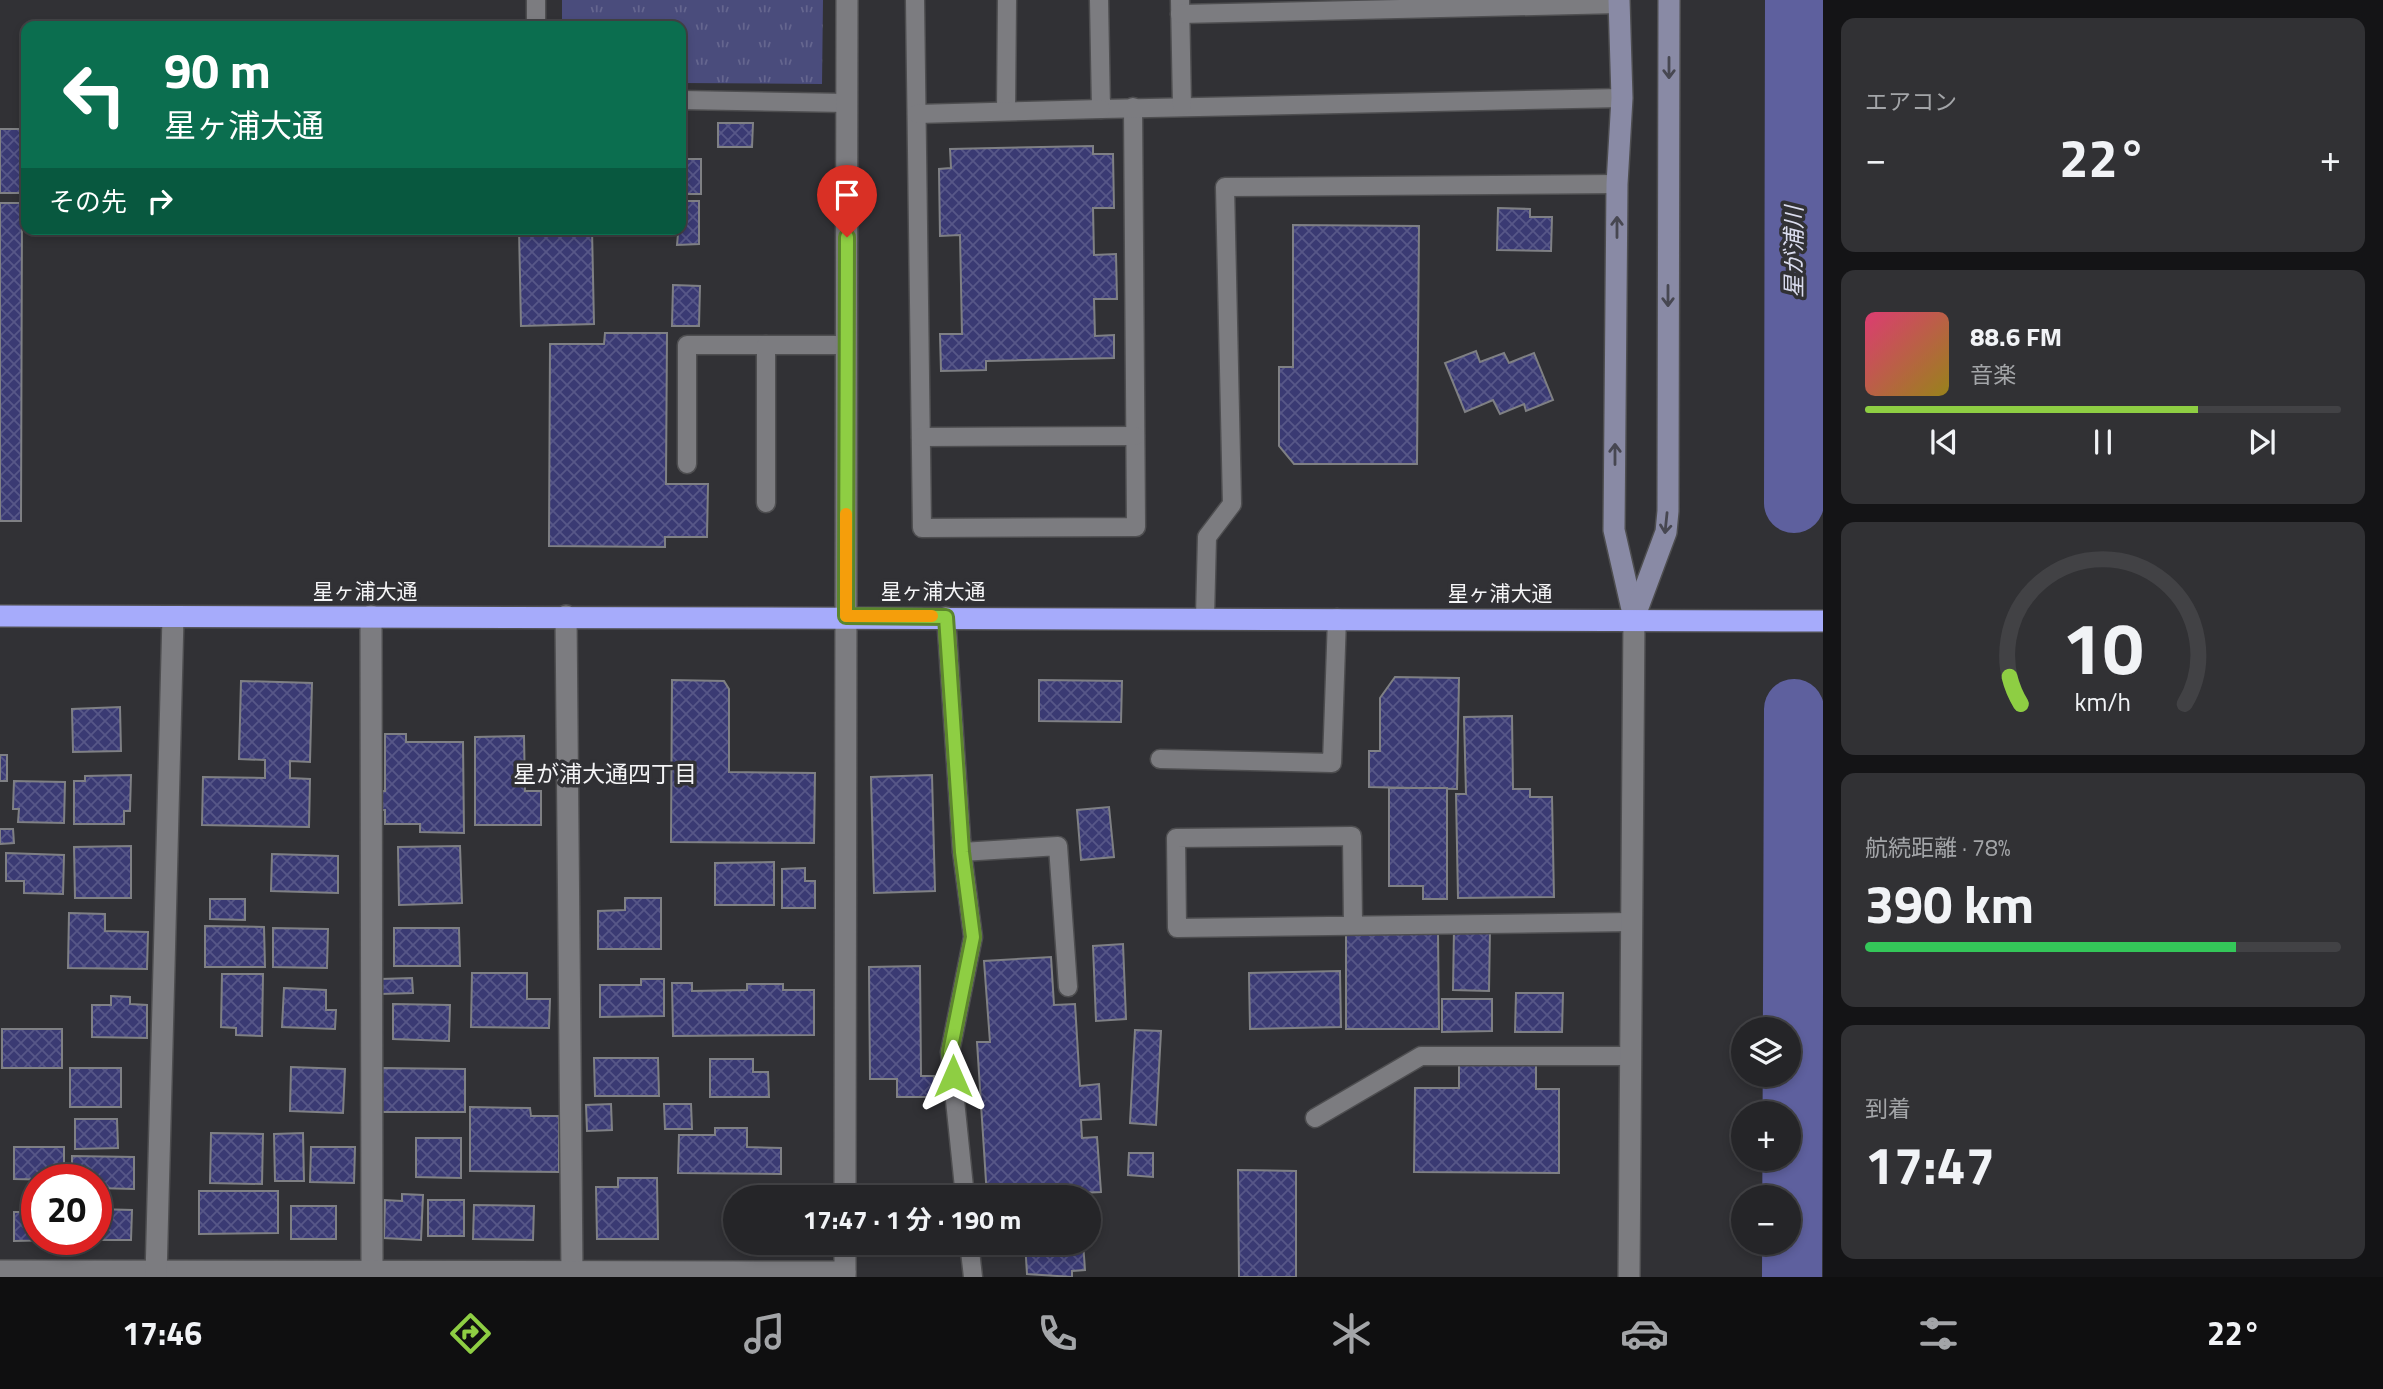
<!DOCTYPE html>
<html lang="ja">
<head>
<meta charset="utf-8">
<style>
	body { margin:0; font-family:"Titillium Web","Noto Sans JP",sans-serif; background:#313134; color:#f1f3f6; height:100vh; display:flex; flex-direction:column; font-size:26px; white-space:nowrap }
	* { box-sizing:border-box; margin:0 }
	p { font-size:23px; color:#a3a5a8 }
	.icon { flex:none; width:38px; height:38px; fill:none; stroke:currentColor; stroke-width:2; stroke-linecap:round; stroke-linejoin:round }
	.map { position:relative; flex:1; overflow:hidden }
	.sheet { display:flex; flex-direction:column; gap:18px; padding:18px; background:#141416; width:560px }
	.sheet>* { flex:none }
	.top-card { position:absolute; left:21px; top:21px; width:665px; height:214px; border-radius:14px; box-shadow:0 4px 10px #0003,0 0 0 2px #424245; background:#0b6e4f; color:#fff; overflow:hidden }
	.fabs { position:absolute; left:1731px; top:1017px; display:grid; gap:14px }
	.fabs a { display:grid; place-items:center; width:70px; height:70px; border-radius:50%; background:#252528; box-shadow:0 4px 10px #0003,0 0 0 2px #424245; font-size:35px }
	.speed { position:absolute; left:21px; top:1164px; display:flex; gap:14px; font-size:35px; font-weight:700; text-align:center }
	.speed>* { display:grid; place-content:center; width:91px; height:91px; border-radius:50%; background:#252528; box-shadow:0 4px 10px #0003,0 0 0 2px #424245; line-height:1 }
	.speed .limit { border:10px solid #d22; background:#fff; color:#111 }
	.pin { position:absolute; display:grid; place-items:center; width:60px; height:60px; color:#fff; margin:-72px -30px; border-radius:50% 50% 50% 0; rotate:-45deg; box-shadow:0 0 7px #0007 }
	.pin .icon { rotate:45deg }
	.me { position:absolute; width:77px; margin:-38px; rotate:0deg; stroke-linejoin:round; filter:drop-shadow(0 0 5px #0008) }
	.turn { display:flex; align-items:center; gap:24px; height:147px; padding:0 28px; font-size:32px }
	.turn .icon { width:91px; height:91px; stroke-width:2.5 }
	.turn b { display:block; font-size:49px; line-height:60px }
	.then { display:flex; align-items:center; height:66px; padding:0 28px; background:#0003; gap:14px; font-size:26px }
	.big { font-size:52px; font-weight:700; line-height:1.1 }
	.sheet .tile { flex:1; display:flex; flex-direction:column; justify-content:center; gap:10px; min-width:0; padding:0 24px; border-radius:14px; background:#313134 }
	.sheet .dial { align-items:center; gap:0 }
	.dial svg { height:182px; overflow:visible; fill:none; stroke:#424245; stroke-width:7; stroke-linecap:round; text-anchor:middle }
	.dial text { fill:#f1f3f6; stroke:none }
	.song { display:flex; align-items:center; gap:21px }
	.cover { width:84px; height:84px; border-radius:10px; background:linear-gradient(135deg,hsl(340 70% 55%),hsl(50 70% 35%)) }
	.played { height:7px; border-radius:4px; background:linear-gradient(90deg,#8ece43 70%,#424245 70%) }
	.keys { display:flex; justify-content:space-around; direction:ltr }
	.heat { display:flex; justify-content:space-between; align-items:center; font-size:38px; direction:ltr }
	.charge { height:10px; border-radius:5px; background:linear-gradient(90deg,#34c759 78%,#424245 0) }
	.trip { position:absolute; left:723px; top:1185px; width:378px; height:70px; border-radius:35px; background:#252528; box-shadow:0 4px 10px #0003,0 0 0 2px #424245; font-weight:700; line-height:70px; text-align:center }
	.tab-bar { display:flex; height:112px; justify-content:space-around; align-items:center; background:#0f0f10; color:#a3a5a8 }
	.tab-bar .icon { width:49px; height:49px }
	.tab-bar .selected { color:#8ece43 }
	.tab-bar b { font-size:32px; color:#f1f3f6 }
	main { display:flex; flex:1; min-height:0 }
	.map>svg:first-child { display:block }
</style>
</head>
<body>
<main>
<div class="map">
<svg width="1823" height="1277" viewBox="0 0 1823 1277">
	<defs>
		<pattern id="park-tufts" width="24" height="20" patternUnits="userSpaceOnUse" patternTransform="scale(1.75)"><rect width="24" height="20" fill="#4a4c7c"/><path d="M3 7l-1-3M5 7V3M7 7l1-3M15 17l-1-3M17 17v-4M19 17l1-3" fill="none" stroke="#65668f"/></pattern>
		<pattern id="building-cross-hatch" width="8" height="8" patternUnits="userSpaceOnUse" patternTransform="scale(1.75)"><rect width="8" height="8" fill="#3a3a73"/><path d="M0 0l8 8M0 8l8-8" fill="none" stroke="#575788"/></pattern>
	</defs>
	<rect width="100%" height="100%" fill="#313135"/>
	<!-- park -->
	<polygon fill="url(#park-tufts)" points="562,0 823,0 822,84 681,83 681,26 562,26"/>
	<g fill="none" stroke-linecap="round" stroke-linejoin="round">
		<!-- river -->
		<g stroke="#5e609e" stroke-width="60">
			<polyline points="1794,503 1795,0"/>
			<polyline points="1792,1277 1794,709"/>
		</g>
	</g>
	<!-- building -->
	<g fill="url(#building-cross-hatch)" stroke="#7f8084" stroke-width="2">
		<polygon points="718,123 753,123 752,147 718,147"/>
		<rect x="0" y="129" width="24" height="64"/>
		<polygon points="1093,146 1093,154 1113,154 1114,208 1093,208 1094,255 1116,254 1117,299 1094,299 1095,336 1114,335 1114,358 986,361 986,370 941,371 940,334 962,334 960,235 940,236 939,169 951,168 950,149"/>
		<rect x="681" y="159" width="20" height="35"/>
		<polygon points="681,201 699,201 699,244 677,245"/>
		<polygon points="0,203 22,203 21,521 0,521"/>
		<polygon points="1498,208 1530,209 1530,217 1552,217 1551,251 1497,250"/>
		<polygon points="1293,225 1419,226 1417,464 1294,464 1279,446 1279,367 1293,367"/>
		<polygon points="519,229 592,229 594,324 521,326"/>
		<polygon points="673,285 700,286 699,326 672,326"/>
		<polygon points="605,333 667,333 666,484 708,484 707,537 665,537 665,547 549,546 550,344 604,344"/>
		<polygon points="1476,351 1480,362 1504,353 1509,363 1534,353 1553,400 1526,411 1524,404 1500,414 1493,400 1465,412 1445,363"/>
		<polygon points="1395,677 1459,678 1457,789 1369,787 1369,751 1380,751 1380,698"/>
		<polygon points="672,680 724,681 729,689 729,772 815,773 814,843 671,842"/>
		<polygon points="1039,680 1122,681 1121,722 1039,721"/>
		<polygon points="241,681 312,683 310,762 290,761 290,778 310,779 309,827 202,825 203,777 265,778 265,760 239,759"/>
		<polygon points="120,707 121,751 73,752 72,709"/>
		<polygon points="1512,716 1513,789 1530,789 1530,797 1552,797 1554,897 1458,898 1456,794 1466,794 1464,717"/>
		<polygon points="385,734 406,734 406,742 463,742 464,833 420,832 420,824 385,824 385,810 379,810 379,791 385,791"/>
		<polygon points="524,736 525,791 541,791 541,825 475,825 475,737"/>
		<rect x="0" y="755" width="7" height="26"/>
		<polygon points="131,775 130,811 124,811 124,824 74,824 74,781 85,781 85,776"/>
		<polygon points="932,775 935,891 874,893 871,777"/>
		<polygon points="14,781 65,782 64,823 18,822 19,809 13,809"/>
		<polygon points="1389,788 1447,788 1447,899 1423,899 1423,886 1389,886"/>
		<polygon points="1109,807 1114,857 1081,860 1077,810"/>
		<polygon points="0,829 13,829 14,843 0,844"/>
		<polygon points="131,846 131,898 75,898 74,847"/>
		<polygon points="460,846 462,903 399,905 398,847"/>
		<polygon points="6,853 64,855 63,894 24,893 24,881 6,881"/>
		<polygon points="272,854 338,856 338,893 271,891"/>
		<polygon points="774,862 774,905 715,905 715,863"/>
		<polygon points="805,868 805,881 815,881 815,908 782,908 782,869"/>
		<polygon points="625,898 661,898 661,949 598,949 598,911 625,910"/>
		<polygon points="210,899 245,899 245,920 210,919"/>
		<polygon points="69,913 105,914 105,931 148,932 147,969 68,968"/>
		<polygon points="205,926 264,927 265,967 205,967"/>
		<polygon points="273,928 328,929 327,968 273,967"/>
		<polygon points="394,928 459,928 460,966 394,966"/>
		<polygon points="1454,928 1490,928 1489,991 1453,990"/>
		<polygon points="1346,933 1438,933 1439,1029 1346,1029"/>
		<polygon points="1123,944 1126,1019 1096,1021 1093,946"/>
		<polygon points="1051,957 1054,1005 1075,1004 1080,1086 1099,1084 1101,1119 1081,1120 1082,1138 1097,1137 1101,1192 1080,1193 1080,1197 987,1197 977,1042 990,1042 984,961"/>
		<polygon points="920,966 921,1076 934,1076 933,1097 897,1097 897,1079 870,1079 869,967"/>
		<polygon points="1340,971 1341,1027 1250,1029 1249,973"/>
		<polygon points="472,973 527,973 527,999 550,999 549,1028 471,1027"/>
		<polygon points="222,974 263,974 262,1036 236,1035 236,1028 221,1027"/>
		<polygon points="412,978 413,993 380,994 380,979"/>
		<polygon points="641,979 664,979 664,1016 600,1017 600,985 641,985"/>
		<polygon points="672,983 692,983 692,991 747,990 747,984 783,984 783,990 814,990 814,1035 673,1036"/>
		<polygon points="284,988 326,990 326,1010 336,1010 335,1029 282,1027"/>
		<polygon points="1516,993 1563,993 1562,1032 1515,1032"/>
		<polygon points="111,996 130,997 130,1004 147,1005 147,1038 92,1037 92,1005 111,1005"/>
		<polygon points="1442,999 1492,999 1492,1031 1442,1032"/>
		<polygon points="393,1004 450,1005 449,1041 393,1039"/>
		<rect x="2" y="1029" width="60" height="39"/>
		<polygon points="1135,1030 1161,1031 1156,1125 1130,1123"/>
		<polygon points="594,1058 658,1058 659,1096 595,1096"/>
		<polygon points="710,1059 753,1059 753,1072 768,1072 769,1097 710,1097"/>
		<polygon points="1459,1063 1536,1063 1536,1089 1559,1089 1559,1173 1414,1172 1415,1088 1459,1088"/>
		<polygon points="291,1067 345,1069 343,1113 290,1111"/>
		<rect x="70" y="1068" width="51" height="39"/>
		<polygon points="382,1068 465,1069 465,1112 382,1112"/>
		<polygon points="611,1104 612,1130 587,1131 586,1105"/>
		<polygon points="664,1104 691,1104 692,1129 665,1129"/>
		<polygon points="470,1107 530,1108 531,1116 559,1116 559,1172 470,1171"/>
		<polygon points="75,1119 117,1119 118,1148 75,1149"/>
		<polygon points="715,1128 747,1128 747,1147 781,1148 781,1174 678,1173 679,1135 715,1135"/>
		<polygon points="211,1133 263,1134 262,1184 210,1183"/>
		<polygon points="303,1133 304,1181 275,1181 274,1134"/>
		<polygon points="416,1138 461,1138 461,1178 416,1177"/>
		<polygon points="14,1147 64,1147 64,1180 14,1179"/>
		<polygon points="311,1147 355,1147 354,1183 310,1182"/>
		<polygon points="1129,1153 1153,1153 1153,1177 1128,1175"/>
		<polygon points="72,1156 134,1157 134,1189 96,1188 96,1180 72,1180"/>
		<polygon points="1238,1170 1296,1171 1296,1277 1239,1277"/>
		<polygon points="618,1178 657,1178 658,1239 597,1239 596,1187 618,1187"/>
		<polygon points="199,1191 278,1191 278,1233 199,1234"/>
		<polygon points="402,1194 423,1195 421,1240 384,1238 385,1200 402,1201"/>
		<rect x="428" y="1200" width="36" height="36"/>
		<polygon points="474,1205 534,1206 533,1240 473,1239"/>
		<rect x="291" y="1206" width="45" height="33"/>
		<polygon points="96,1209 132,1210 131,1240 78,1240 96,1239"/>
		<polygon points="14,1212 37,1212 37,1239 59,1240 14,1241"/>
		<polygon points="1025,1242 1083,1242 1085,1270 1072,1271 1072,1277 1027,1274"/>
	</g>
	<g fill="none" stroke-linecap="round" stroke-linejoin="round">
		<!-- lane casing -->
		<g stroke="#4e4e50" stroke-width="21">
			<g id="lane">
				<polyline points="536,0 536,26"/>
				<polyline points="915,0 922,528 1136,527 1133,107"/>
				<polyline points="1099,0 1101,109 1622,98"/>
				<polyline points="1180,0 1182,106"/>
				<polyline points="1180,14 1619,4"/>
				<polyline points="681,100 847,103"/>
				<polyline points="1006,111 1007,0"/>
				<polyline points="917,114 1101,109"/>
				<polyline points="921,437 1135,436"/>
				<polyline points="687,464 687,345 766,345"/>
				<polyline points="766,503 766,345 847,345"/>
				<polyline points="946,616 962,852 1058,846 1068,987"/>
				<polyline points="1205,617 1207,537 1232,504 1225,187 1617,184"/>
				<polyline points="1160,759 1332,763 1337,618"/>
				<polyline points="962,852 973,937 950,1052 965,1197"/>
				<polyline points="1353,925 1352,836 1176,838 1177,928 1632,922"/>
				<polyline points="1315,1118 1421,1056 1630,1056"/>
				<polyline points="969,1242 973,1277"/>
			</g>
		</g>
		<!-- street casing -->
		<g stroke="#4e4e50" stroke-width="24">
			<g id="street">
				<polyline points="371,616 372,1271"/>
				<polyline points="566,616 572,1272"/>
				<polyline points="845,1197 847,0"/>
				<polyline points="0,1271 845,1272"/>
				<polyline points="156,1277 173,617"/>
				<polyline points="845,1277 845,1242"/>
				<polyline points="1629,1277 1634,618"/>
			</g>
		</g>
		<!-- secondary casing -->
		<g stroke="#4e4e50" stroke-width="24">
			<g id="secondary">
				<polyline points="1619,0 1622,98 1617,184 1614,530 1634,618"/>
				<polyline points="1634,618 1666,532 1668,511 1669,0"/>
			</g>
		</g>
		<!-- highway casing -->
		<g stroke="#4e4e50" stroke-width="24">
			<polyline id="highway" points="0,616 1823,621"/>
		</g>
		<!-- lane -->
		<use href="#lane" stroke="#7c7c80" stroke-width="18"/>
		<!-- street -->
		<use href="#street" stroke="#7c7c80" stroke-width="21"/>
		<!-- secondary -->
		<use href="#secondary" stroke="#898aa5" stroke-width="21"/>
		<!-- highway -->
		<use href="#highway" stroke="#a6abfb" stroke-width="21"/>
	</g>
	<!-- one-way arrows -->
	<defs><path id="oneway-shaft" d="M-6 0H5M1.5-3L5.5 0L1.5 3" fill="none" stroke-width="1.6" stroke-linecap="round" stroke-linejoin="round" transform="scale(1.75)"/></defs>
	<g stroke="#474751">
		<use href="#oneway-shaft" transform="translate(1669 68) rotate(90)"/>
		<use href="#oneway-shaft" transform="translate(1617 227) rotate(-90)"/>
		<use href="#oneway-shaft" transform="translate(1668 296) rotate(90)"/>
		<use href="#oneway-shaft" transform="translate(1615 454) rotate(-90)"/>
		<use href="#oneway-shaft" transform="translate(1666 523) rotate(96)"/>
	</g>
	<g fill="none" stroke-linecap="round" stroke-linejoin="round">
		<!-- route casing -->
		<g stroke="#5c862c" stroke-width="18">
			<polyline id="route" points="847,237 846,616 946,617 962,852 973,937 950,1052 953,1076"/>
		</g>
		<!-- route -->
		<use href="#route" stroke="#8ece43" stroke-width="12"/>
		<!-- slow -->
		<polyline stroke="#f59e0b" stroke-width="12" points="846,514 846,616 932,616"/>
	</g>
	<g text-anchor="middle" stroke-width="7" stroke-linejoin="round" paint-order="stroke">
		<!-- street labels -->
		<g font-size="21" fill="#f4f4f6" stroke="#313135">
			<text x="365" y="599">星ヶ浦大通</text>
			<text x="933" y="599">星ヶ浦大通</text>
			<text x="1500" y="601">星ヶ浦大通</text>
		</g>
		<!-- water labels -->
		<g font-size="23" font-style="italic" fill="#dadcee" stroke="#313135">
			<text transform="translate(1794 252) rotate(-90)" y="8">星が浦川</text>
		</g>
		<!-- neighbourhood labels -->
		<g font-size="23" fill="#f4f4f6" stroke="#313135">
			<text x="605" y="782">星が浦大通四丁目</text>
		</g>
	</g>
</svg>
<div class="fabs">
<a><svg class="icon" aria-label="layers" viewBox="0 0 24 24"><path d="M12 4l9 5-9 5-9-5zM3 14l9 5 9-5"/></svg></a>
<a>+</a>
<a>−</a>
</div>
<div class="speed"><div class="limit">20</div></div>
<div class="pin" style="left:847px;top:237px;background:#d93025"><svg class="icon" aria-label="arrive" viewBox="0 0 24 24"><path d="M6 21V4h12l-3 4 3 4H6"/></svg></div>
<svg class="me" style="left:953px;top:1076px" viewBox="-20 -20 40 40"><path d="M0-17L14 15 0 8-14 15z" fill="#8ece43" stroke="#fff" stroke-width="4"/></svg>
<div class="trip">17:47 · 1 分 · 190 m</div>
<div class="top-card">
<div class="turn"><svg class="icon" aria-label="left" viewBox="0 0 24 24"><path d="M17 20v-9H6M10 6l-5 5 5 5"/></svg><div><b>90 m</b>星ヶ浦大通</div></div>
<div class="then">その先<svg class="icon" aria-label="right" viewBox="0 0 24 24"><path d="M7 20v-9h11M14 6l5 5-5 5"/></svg></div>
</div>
</div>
<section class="sheet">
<div class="tile"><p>エアコン</p>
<div class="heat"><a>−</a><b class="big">22°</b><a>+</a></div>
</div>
<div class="tile">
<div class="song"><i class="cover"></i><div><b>88.6 FM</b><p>音楽</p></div></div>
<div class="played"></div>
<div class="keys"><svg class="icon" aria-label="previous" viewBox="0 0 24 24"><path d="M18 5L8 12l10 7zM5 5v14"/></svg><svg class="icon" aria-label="pause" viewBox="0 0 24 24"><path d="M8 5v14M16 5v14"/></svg><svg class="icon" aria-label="next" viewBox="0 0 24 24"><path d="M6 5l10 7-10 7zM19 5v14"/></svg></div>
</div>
<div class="tile dial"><svg viewBox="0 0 100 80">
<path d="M14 69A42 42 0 1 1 86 69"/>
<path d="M14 69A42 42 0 0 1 9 57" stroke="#8ece43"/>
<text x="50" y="56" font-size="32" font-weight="700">10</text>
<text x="50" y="72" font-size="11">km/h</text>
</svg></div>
<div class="tile"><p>航続距離 · 78%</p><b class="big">390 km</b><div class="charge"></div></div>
<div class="tile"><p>到着</p><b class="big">17:47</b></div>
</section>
</main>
<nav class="tab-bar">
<b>17:46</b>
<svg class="icon selected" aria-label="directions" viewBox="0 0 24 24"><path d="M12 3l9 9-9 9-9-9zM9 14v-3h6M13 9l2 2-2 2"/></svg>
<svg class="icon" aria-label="music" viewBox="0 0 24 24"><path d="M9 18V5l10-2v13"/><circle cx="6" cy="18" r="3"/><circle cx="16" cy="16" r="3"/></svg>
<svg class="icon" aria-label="phone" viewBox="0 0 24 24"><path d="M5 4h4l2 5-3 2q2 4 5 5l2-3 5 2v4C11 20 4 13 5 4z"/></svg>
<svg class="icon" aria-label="climate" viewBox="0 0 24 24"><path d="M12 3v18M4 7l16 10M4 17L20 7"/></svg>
<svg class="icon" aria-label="car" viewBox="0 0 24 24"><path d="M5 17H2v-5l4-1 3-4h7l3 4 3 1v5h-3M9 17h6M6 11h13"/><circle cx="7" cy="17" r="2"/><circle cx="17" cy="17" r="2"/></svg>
<svg class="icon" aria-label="filters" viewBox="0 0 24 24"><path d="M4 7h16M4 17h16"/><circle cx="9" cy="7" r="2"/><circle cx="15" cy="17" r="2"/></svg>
<b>22°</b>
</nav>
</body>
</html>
